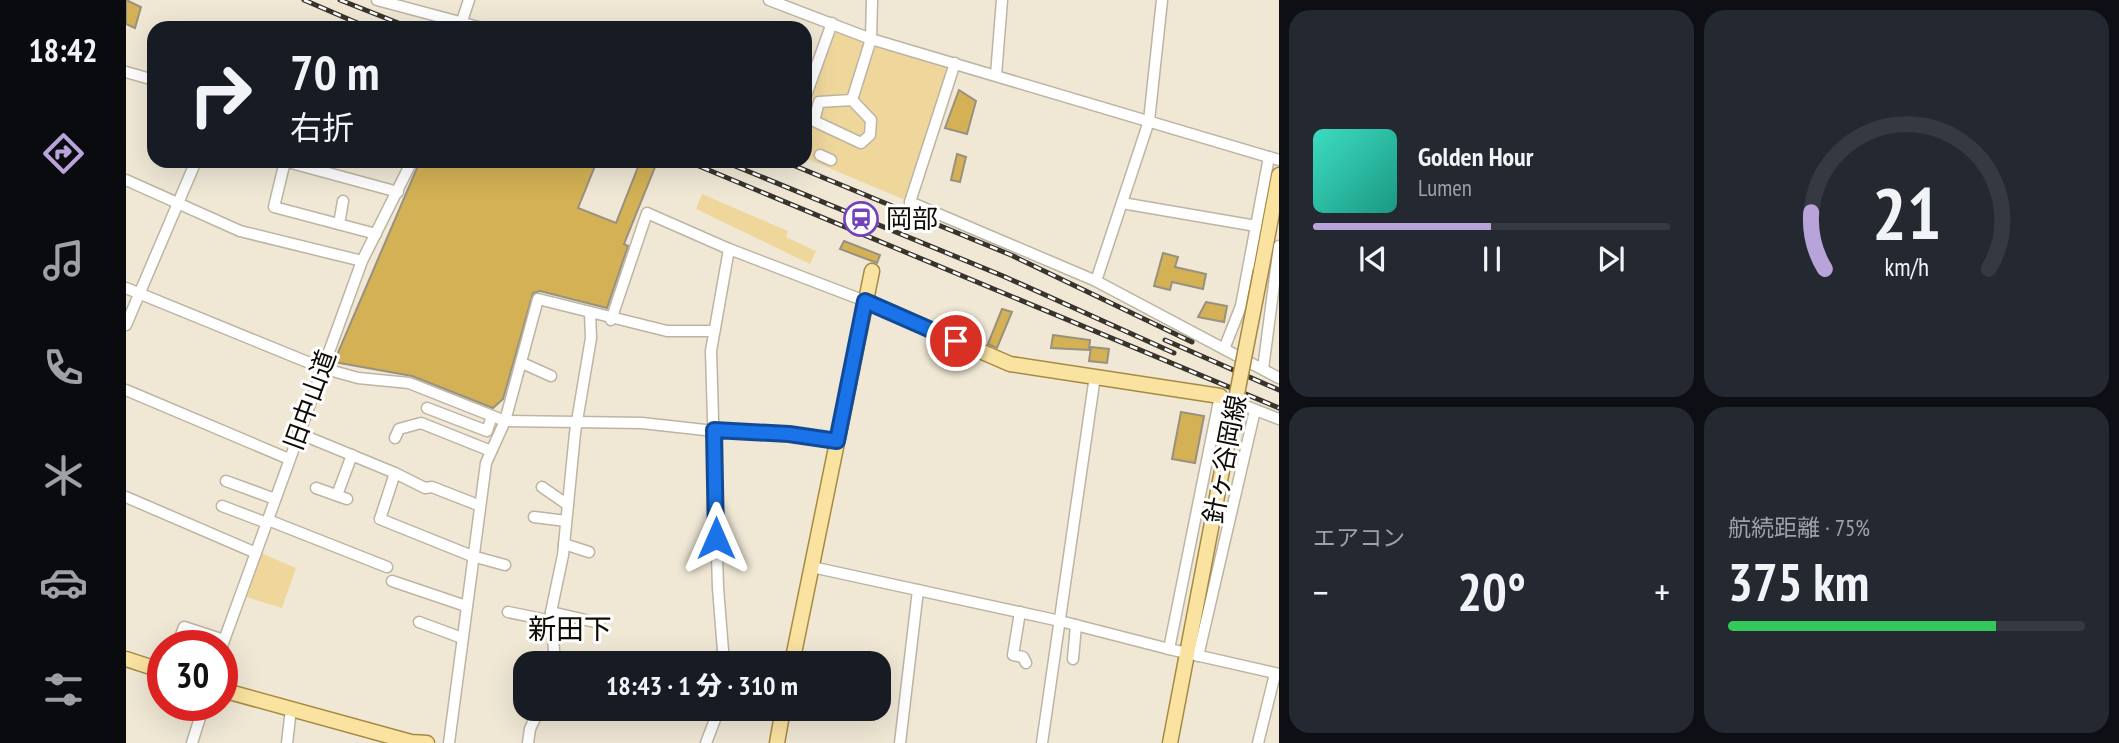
<!DOCTYPE html>
<html lang="ja">
<head>
<meta charset="utf-8">
<style>
	body { margin:0; font-family:"PT Sans Narrow","Noto Sans JP",sans-serif; background:#242831; color:#f1f3f6; height:100vh; display:flex; flex-direction:column; font-size:26px; white-space:nowrap }
	* { box-sizing:border-box; margin:0 }
	p { font-size:23px; color:#9ea1a6 }
	.icon { flex:none; width:38px; height:38px; fill:none; stroke:currentColor; stroke-width:2; stroke-linecap:round; stroke-linejoin:round }
	.map { position:relative; flex:1; overflow:hidden }
	.details { display:flex; flex-direction:column; gap:10px; padding:10px; background:#0d0f14; width:840px }
	.details>* { flex:none }
	.banner { position:absolute; left:21px; top:21px; width:665px; height:147px; border-radius:21px; box-shadow:0 7px 28px #0002; background:#171b24; color:#f1f3f6; overflow:hidden }
	.speed { position:absolute; left:21px; top:630px; display:flex; gap:14px; font-size:35px; font-weight:700; text-align:center }
	.speed>* { display:grid; place-content:center; width:91px; height:91px; border-radius:50%; background:#171b24; box-shadow:0 7px 28px #0002; line-height:1 }
	.speed .limit { border:10px solid #d22; background:#fff; color:#111 }
	.pin { position:absolute; display:grid; place-items:center; width:60px; height:60px; color:#fff; margin:-30px; border:4px solid #fff; border-radius:50%; box-shadow:0 2px 7px #0007 }
	.me { position:absolute; width:77px; margin:-38px; rotate:0deg; stroke-linejoin:round; filter:drop-shadow(0 0 5px #0008) }
	.turn { display:flex; align-items:center; gap:24px; height:147px; padding:0 28px; font-size:32px }
	.turn .icon { width:91px; height:91px; stroke-width:2.5 }
	.turn b { display:block; font-size:49px; line-height:60px }
	.big { font-size:52px; font-weight:800; line-height:1.1 }
	.details .tile { flex:1; display:flex; flex-direction:column; justify-content:center; gap:10px; min-width:0; padding:0 24px; border-radius:21px; background:#242831 }
	.details .dial { align-items:center; gap:0 }
	.dial svg { height:182px; overflow:visible; fill:none; stroke:#363941; stroke-width:7; stroke-linecap:round; text-anchor:middle }
	.dial text { fill:#f1f3f6; stroke:none }
	.song { display:flex; align-items:center; gap:21px }
	.cover { width:84px; height:84px; border-radius:10px; background:linear-gradient(135deg,hsl(170 70% 55%),hsl(170 70% 35%)) }
	.played { height:7px; border-radius:4px; background:linear-gradient(90deg,#b8a3db 50%,#363941 50%) }
	.keys { display:flex; justify-content:space-around; direction:ltr }
	.heat { display:flex; justify-content:space-between; align-items:center; font-size:38px; direction:ltr }
	.charge { height:10px; border-radius:5px; background:linear-gradient(90deg,#34c759 75%,#363941 0) }
	.details .tiles { flex:1; display:grid; gap:10px; grid-template-columns:repeat(2,1fr) }
	.trip { position:absolute; left:387px; top:651px; width:378px; height:70px; border-radius:21px; background:#171b24; box-shadow:0 7px 28px #0002; font-weight:800; line-height:70px; text-align:center }
	main { display:flex; flex:1; min-height:0 }
	.menu { display:flex; flex-direction:column; width:126px; justify-content:space-around; align-items:center; background:#090b0e; color:#9ea1a6 }
	.menu .icon { width:49px; height:49px }
	.menu .current { color:#b8a3db }
	.menu b { font-size:32px; color:#f1f3f6 }
	.map>svg:first-child { display:block }
</style>
</head>
<body>
<main>
<nav class="menu">
<b>18:42</b>
<svg class="icon current" aria-label="directions" viewBox="0 0 24 24"><path d="M12 3l9 9-9 9-9-9zM9 14v-3h6M13 9l2 2-2 2"/></svg>
<svg class="icon" aria-label="music" viewBox="0 0 24 24"><path d="M9 18V5l10-2v13"/><circle cx="6" cy="18" r="3"/><circle cx="16" cy="16" r="3"/></svg>
<svg class="icon" aria-label="phone" viewBox="0 0 24 24"><path d="M5 4h4l2 5-3 2q2 4 5 5l2-3 5 2v4C11 20 4 13 5 4z"/></svg>
<svg class="icon" aria-label="climate" viewBox="0 0 24 24"><path d="M12 3v18M4 7l16 10M4 17L20 7"/></svg>
<svg class="icon" aria-label="car" viewBox="0 0 24 24"><path d="M5 17H2v-5l4-1 3-4h7l3 4 3 1v5h-3M9 17h6M6 11h13"/><circle cx="7" cy="17" r="2"/><circle cx="17" cy="17" r="2"/></svg>
<svg class="icon" aria-label="filters" viewBox="0 0 24 24"><path d="M4 7h16M4 17h16"/><circle cx="9" cy="7" r="2"/><circle cx="15" cy="17" r="2"/></svg>
</nav>
<div class="map">
<svg width="1153" height="743" viewBox="0 0 1153 743">
	<rect width="100%" height="100%" fill="#f0e8d5"/>
	<!-- green -->
	<g fill="#efd79c">
		<polygon points="706,23 829,63 784,202 679,158 679,98"/>
		<polygon points="576,194 662,231 660,237 690,251 684,264 570,209"/>
		<polygon points="135,553 170,568 156,608 120,597"/>
	</g>
	<!-- building -->
	<g fill="#d3b154" stroke="#98917f" stroke-width="2">
		<polygon points="0,0 15,7 9,28 0,24"/>
		<polygon points="833,90 850,101 841,134 819,128"/>
		<polygon points="831,154 840,157 834,182 825,180"/>
		<polygon points="294,161 471,161 452,208 490,223 514,162 529,167 498,244 502,246 481,308 414,291 407,293 377,399 367,408 286,376 208,362"/>
		<polygon points="718,241 754,255 751,263 714,249"/>
		<polygon points="1037,253 1052,257 1049,267 1080,274 1077,289 1046,282 1044,290 1028,286"/>
		<polygon points="1080,302 1101,306 1098,322 1072,317"/>
		<polygon points="876,309 886,312 871,348 862,344"/>
		<polygon points="927,335 964,340 963,350 925,348"/>
		<polygon points="965,347 983,349 981,363 963,361"/>
		<polygon points="1055,412 1078,416 1069,463 1046,459"/>
	</g>
	<g fill="none" stroke-linecap="round" stroke-linejoin="round">
		<!-- minor casing -->
		<g stroke="#bcb5a3" stroke-width="13">
			<g id="minor">
				<polyline points="251,0 356,28"/>
				<polyline points="643,0 745,39 1153,160"/>
				<polyline points="334,27 343,0"/>
				<polyline points="829,63 784,202 970,281 1153,378"/>
				<polyline points="0,72 28,80"/>
				<polyline points="870,75 876,0"/>
				<polyline points="679,98 706,23"/>
				<polyline points="726,100 693,102 688,121 735,143 744,135 745,120 726,100 745,39 746,0"/>
				<polyline points="694,155 705,160"/>
				<polyline points="158,161 272,192"/>
				<polyline points="159,161 148,207 250,234"/>
				<polyline points="0,180 114,231 236,261"/>
				<polyline points="996,203 1130,226"/>
				<polyline points="213,224 217,201"/>
				<polyline points="970,281 1023,121 1036,0"/>
				<polyline points="0,288 196,368 232,378 283,383 379,421 516,423 588,431 663,434 711,441"/>
				<polyline points="485,320 521,213 603,249 739,301"/>
				<polyline points="0,325 70,161"/>
				<polyline points="1098,349 1115,306 1143,157"/>
				<polyline points="396,363 425,376"/>
				<polyline points="1137,369 1153,246"/>
				<polyline points="0,390 163,459"/>
				<polyline points="301,408 361,431 366,416"/>
				<polyline points="1153,419 1094,396 1043,649 1153,674"/>
				<polyline points="172,433 269,473 254,519 346,556 379,565"/>
				<polyline points="269,438 273,429 295,423 365,451"/>
				<polyline points="269,473 299,488 306,487 352,505"/>
				<polyline points="100,481 149,499"/>
				<polyline points="416,487 442,505"/>
				<polyline points="190,488 221,499"/>
				<polyline points="211,495 226,455"/>
				<polyline points="0,497 130,553"/>
				<polyline points="96,506 141,523"/>
				<polyline points="408,517 440,521"/>
				<polyline points="142,520 261,567"/>
				<polyline points="438,544 463,552"/>
				<polyline points="686,567 934,621 1043,649"/>
				<polyline points="266,581 340,606"/>
				<polyline points="382,612 426,621"/>
				<polyline points="425,612 473,623"/>
				<polyline points="894,612 887,655 897,657 900,663"/>
				<polyline points="293,622 336,638"/>
				<polyline points="51,646 58,627 98,640"/>
				<polyline points="96,646 236,261 286,161"/>
				<polyline points="1072,656 1129,410"/>
				<polyline points="947,659 950,625"/>
				<polyline points="429,663 425,612 437,555 449,433 465,338 464,313"/>
				<polyline points="598,663 592,588 585,351 603,249"/>
				<polyline points="66,743 78,705"/>
				<polyline points="161,743 165,709"/>
				<polyline points="323,743 360,463 379,421 412,299 541,331 586,331"/>
				<polyline points="402,743 404,729 413,709"/>
				<polyline points="580,743 593,709"/>
				<polyline points="774,743 792,590"/>
				<polyline points="916,743 969,376"/>
				<polyline points="1132,743 1149,674"/>
			</g>
		</g>
		<!-- major casing -->
		<g stroke="#a58a42" stroke-width="17">
			<g id="major">
				<polyline points="1135,271 1153,175"/>
				<polyline points="739,301 884,364 1094,396"/>
				<polyline points="0,659 37,671"/>
				<polyline points="666,663 746,271"/>
				<polyline points="96,690 285,742 301,743"/>
				<polyline points="651,743 657,709"/>
				<polyline points="1044,743 1093,486"/>
			</g>
		</g>
		<!-- minor -->
		<use href="#minor" stroke="#fff" stroke-width="10"/>
		<!-- major -->
		<use href="#major" stroke="#fae2a1" stroke-width="14"/>
		<!-- rail casing -->
		<g stroke="#38342c" stroke-width="5">
			<g id="rail">
				<polyline points="178,0 243,28"/>
				<polyline points="214,0 285,28"/>
				<polyline points="561,161 1153,408"/>
				<polyline points="597,161 877,276 1048,353"/>
				<polyline points="657,161 885,255 1066,342"/>
				<polyline points="1039,340 1153,390"/>
			</g>
		</g>
		<!-- rail -->
		<use href="#rail" stroke="#fff" stroke-width="2.5" stroke-dasharray="8" stroke-linecap="butt"/>
		<!-- major-bridge casing -->
		<g stroke="#a58a42" stroke-width="17" stroke-linecap="butt">
			<polyline id="major-bridge" points="1093,486 1135,271"/>
		</g>
		<!-- major-bridge -->
		<use href="#major-bridge" stroke="#fae2a1" stroke-width="14"/>
	</g>
	<g fill="none" stroke-linecap="round" stroke-linejoin="round">
		<!-- route casing -->
		<g stroke="#114b97" stroke-width="18">
			<polyline id="route" points="590,538 588,430 663,434 711,441 739,301 830,341"/>
		</g>
		<!-- route -->
		<use href="#route" stroke="#1a73e8" stroke-width="12"/>
	</g>
	<!-- icons -->
	<defs>
		<g id="station-ring" transform="scale(1.75)"><circle r="9.5" fill="#fff" stroke="#7341b9" stroke-width="1.5"/><path d="M-3-6H3Q5-6 5-4V2Q5 4 3 4L4.5 6H3L1.5 4h-3L-3 6H-4.5L-3 4Q-5 4-5 2V-4Q-5-6-3-6ZM-3.5-4v3h7v-3ZM-3.5 1v1.5H-2V1ZM2 1v1.5H3.5V1Z" fill="#7341b9"/></g>
	</defs>
	<g fill-rule="evenodd">
		<use href="#station-ring" x="735" y="219"/>
	</g>
	<g text-anchor="middle" stroke-width="6" stroke-linejoin="round" paint-order="stroke">
		<!-- poi labels -->
		<g font-size="26" fill="#0f0c06" stroke="#fff" text-anchor="start">
			<text x="760" y="228">岡部</text>
		</g>
		<!-- street labels -->
		<g font-size="26" fill="#0f0c06" stroke="#fff">
			<text transform="translate(184 400) rotate(-70)" y="9">旧中山道</text>
			<text transform="translate(1099 459) rotate(-79)" y="9">針ヶ谷岡線</text>
		</g>
		<!-- neighbourhood labels -->
		<g font-size="28" fill="#0f0c06" stroke="#fff">
			<text x="444" y="639">新田下</text>
		</g>
	</g>
</svg>
<div class="speed"><div class="limit">30</div></div>
<div class="pin" style="left:830px;top:341px;background:#d93025"><svg class="icon" aria-label="arrive" viewBox="0 0 24 24"><path d="M6 21V4h12l-3 4 3 4H6"/></svg></div>
<svg class="me" style="left:590px;top:538px" viewBox="-20 -20 40 40"><path d="M0-17L14 15 0 8-14 15z" fill="#1a73e8" stroke="#fff" stroke-width="4"/></svg>
<div class="trip">18:43 · 1 分 · 310 m</div>
<div class="banner">
<div class="turn"><svg class="icon" aria-label="right" viewBox="0 0 24 24"><path d="M7 20v-9h11M14 6l5 5-5 5"/></svg><div><b>70 m</b>右折</div></div>
</div>
</div>
<section class="details">
<div class="tiles">
<div class="tile">
<div class="song"><i class="cover"></i><div><b>Golden Hour</b><p>Lumen</p></div></div>
<div class="played"></div>
<div class="keys"><svg class="icon" aria-label="previous" viewBox="0 0 24 24"><path d="M18 5L8 12l10 7zM5 5v14"/></svg><svg class="icon" aria-label="pause" viewBox="0 0 24 24"><path d="M8 5v14M16 5v14"/></svg><svg class="icon" aria-label="next" viewBox="0 0 24 24"><path d="M6 5l10 7-10 7zM19 5v14"/></svg></div>
</div>
<div class="tile dial"><svg viewBox="0 0 100 80">
<path d="M14 69A42 42 0 1 1 86 69"/>
<path d="M14 69A42 42 0 0 1 8 44" stroke="#b8a3db"/>
<text x="50" y="56" font-size="32" font-weight="700">21</text>
<text x="50" y="72" font-size="11">km/h</text>
</svg></div>
<div class="tile"><p>エアコン</p>
<div class="heat"><a>−</a><b class="big">20°</b><a>+</a></div>
</div>
<div class="tile"><p>航続距離 · 75%</p><b class="big">375 km</b><div class="charge"></div></div>
</div>
</section>
</main>
</body>
</html>
